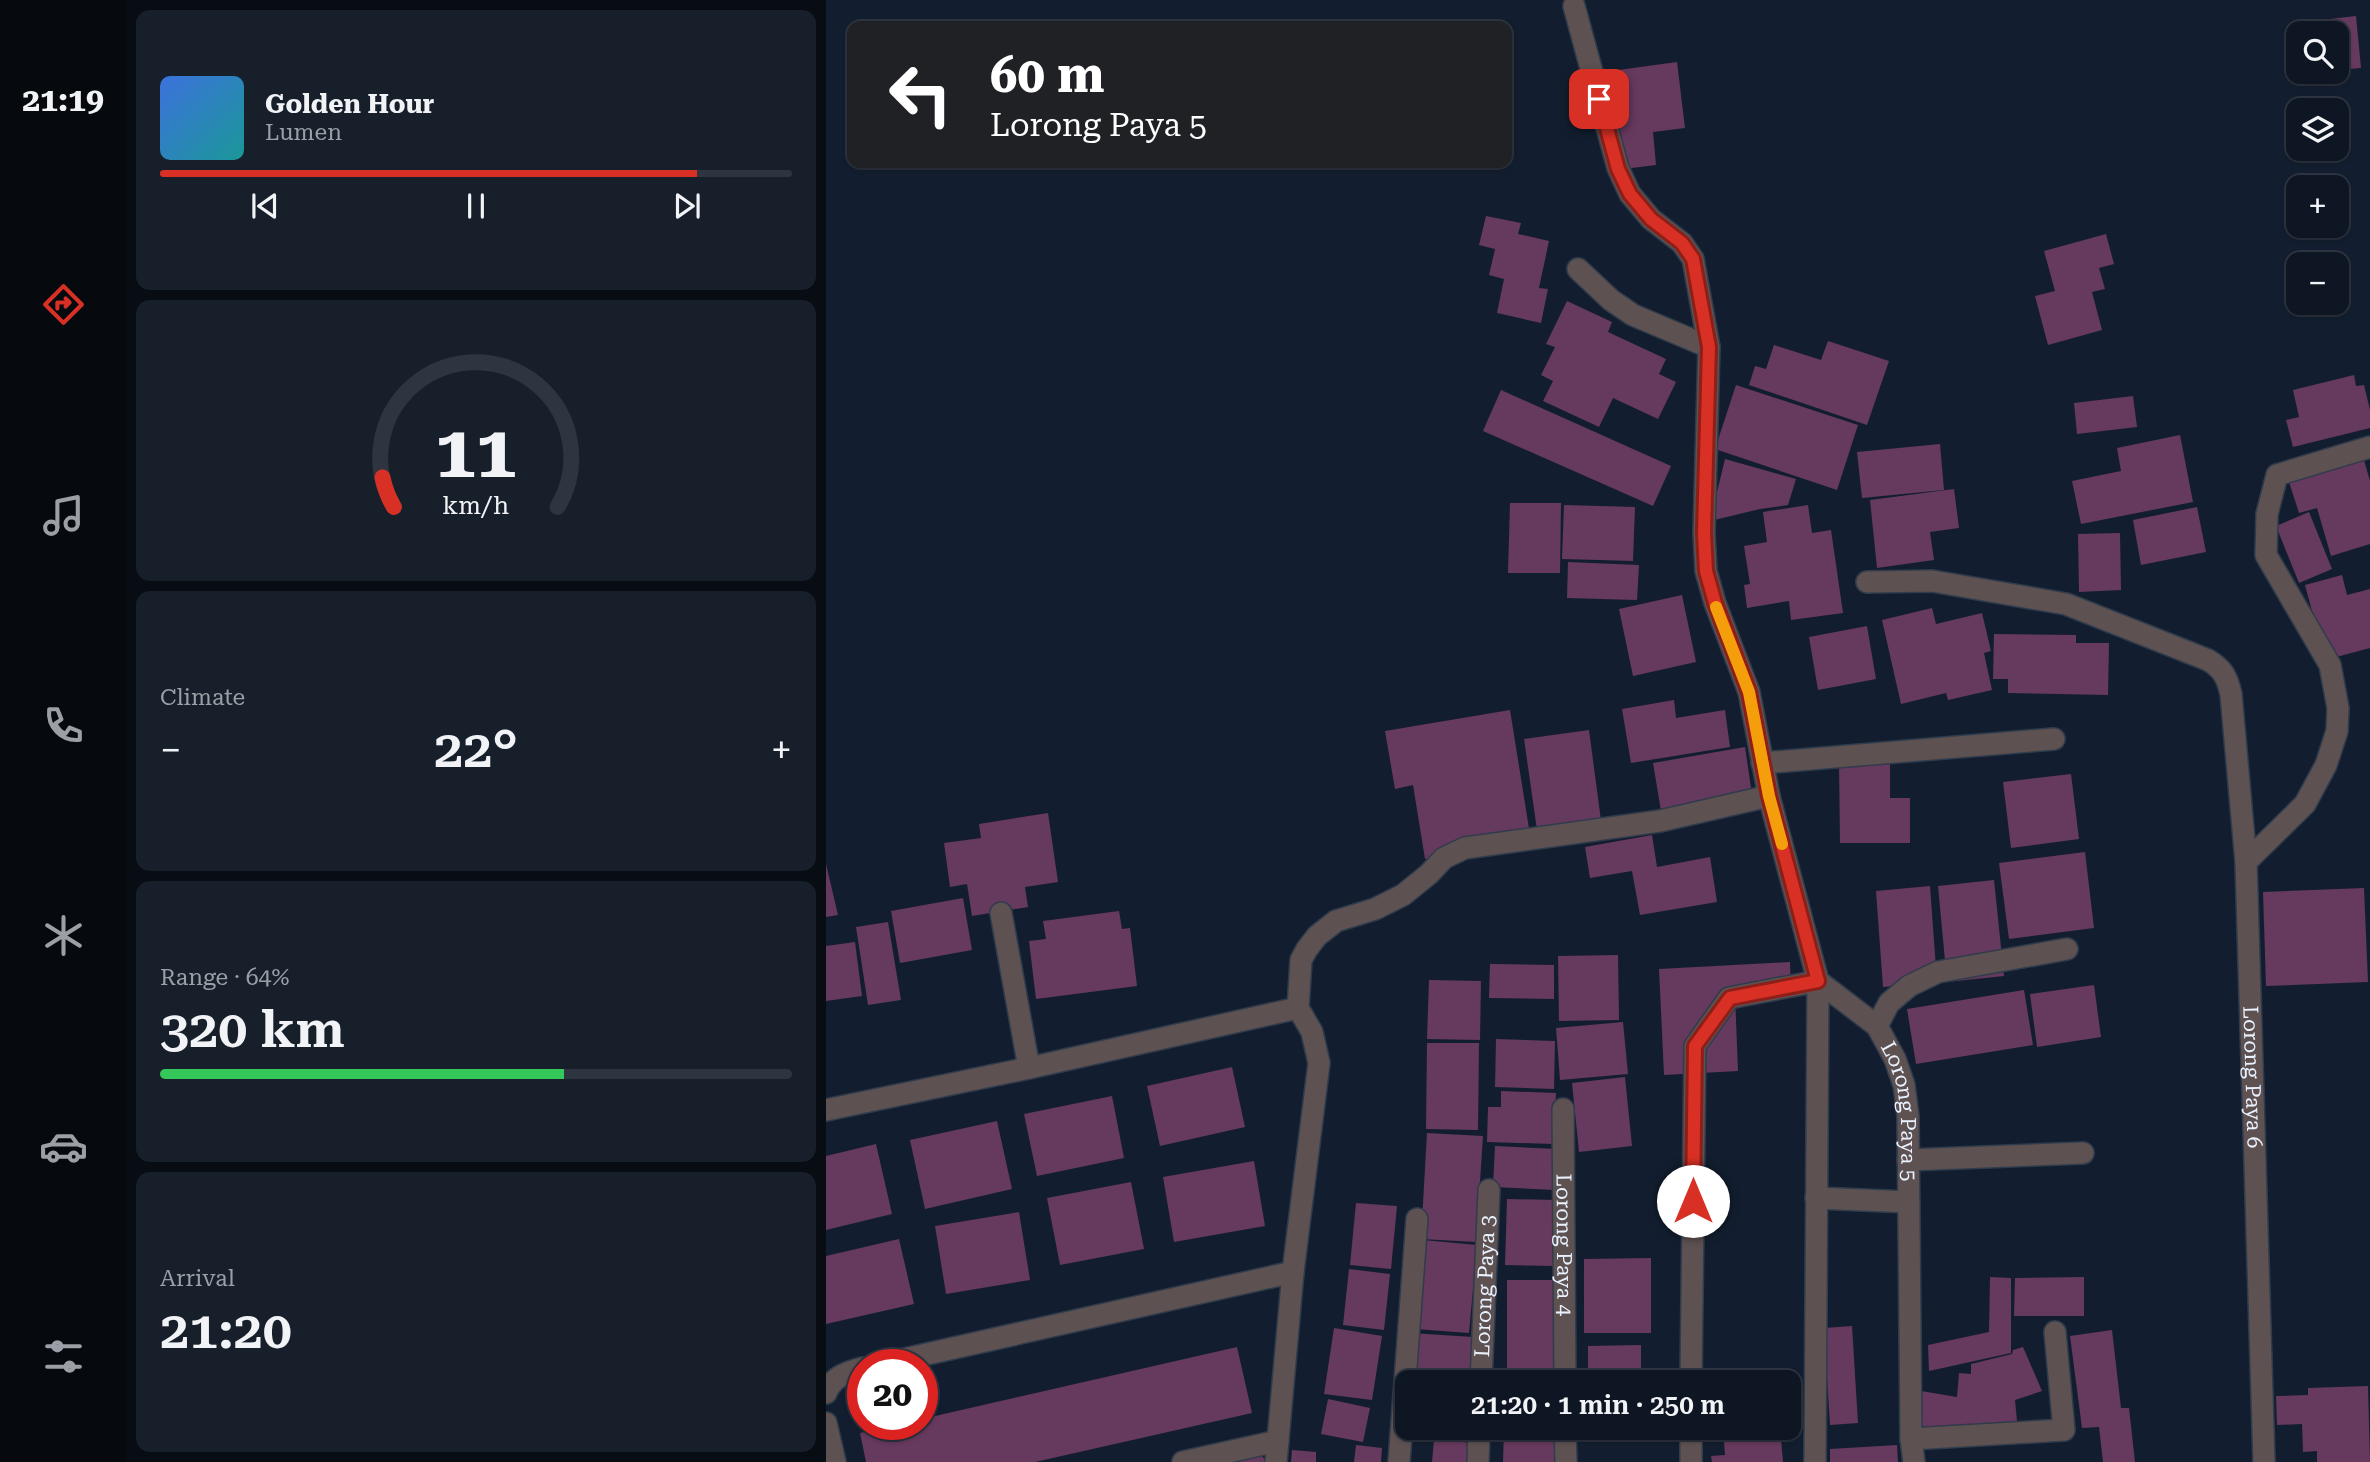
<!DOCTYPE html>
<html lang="en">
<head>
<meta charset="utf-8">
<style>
	body { margin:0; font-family:"Roboto Serif",serif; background:#171f2b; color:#f1f3f6; height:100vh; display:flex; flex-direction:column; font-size:26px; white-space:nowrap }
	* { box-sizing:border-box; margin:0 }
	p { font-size:23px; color:#9b9fa6 }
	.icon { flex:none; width:38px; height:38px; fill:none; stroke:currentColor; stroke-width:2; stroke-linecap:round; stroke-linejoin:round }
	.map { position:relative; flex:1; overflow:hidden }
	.drawer { display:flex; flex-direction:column; gap:10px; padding:10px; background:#080c13; width:700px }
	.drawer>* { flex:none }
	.hud { position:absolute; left:21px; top:21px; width:665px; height:147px; border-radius:14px; box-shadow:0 2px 5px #0004,0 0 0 2px #2e3541; background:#202124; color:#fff; overflow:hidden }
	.buttons { position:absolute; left:1460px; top:21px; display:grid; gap:14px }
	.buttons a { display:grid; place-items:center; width:63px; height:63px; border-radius:14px; background:#0e1623; box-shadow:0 2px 5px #0004,0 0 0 2px #2e3541; font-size:35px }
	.speed { position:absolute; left:21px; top:1349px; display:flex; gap:14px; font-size:35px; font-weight:700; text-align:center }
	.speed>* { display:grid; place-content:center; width:91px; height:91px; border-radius:50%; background:#0e1623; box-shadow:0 2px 5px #0004,0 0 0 2px #2e3541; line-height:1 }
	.speed .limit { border:10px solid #d22; background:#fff; color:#111 }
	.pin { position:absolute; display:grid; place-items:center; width:60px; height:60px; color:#fff; margin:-30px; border-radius:14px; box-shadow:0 4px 10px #0006 }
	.me { position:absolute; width:77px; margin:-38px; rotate:0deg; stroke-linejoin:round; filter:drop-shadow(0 0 5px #0008) }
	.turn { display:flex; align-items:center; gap:24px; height:147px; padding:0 28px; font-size:32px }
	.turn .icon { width:91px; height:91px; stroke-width:2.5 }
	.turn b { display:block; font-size:49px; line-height:60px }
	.big { font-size:52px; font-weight:600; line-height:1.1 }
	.drawer .tile { flex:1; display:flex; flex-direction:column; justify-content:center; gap:10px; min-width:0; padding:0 24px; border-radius:14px; background:#171f2b }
	.drawer .dial { align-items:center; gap:0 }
	.dial svg { height:182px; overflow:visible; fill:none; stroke:#2e3541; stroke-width:7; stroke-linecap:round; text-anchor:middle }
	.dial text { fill:#f1f3f6; stroke:none }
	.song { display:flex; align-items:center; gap:21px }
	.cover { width:84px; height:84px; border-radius:10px; background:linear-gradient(135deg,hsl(220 70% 55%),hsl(180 70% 35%)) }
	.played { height:7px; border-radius:4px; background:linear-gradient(90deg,#d93025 85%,#2e3541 85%) }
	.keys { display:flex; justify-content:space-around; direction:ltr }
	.heat { display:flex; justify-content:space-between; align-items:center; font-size:38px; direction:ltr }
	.charge { height:10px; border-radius:5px; background:linear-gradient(90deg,#34c759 64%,#2e3541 0) }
	.trip { position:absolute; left:569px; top:1370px; width:406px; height:70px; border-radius:14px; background:#0e1623; box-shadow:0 2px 5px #0004,0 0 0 2px #2e3541; font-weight:600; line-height:70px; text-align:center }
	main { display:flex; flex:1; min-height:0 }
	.tabs { display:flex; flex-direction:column; width:126px; justify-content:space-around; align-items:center; background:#06090e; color:#9b9fa6 }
	.tabs .icon { width:49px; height:49px }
	.tabs .active { color:#d93025 }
	.tabs b { font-size:32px; color:#f1f3f6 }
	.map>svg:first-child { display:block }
</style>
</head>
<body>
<main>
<nav class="tabs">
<b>21:19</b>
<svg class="icon active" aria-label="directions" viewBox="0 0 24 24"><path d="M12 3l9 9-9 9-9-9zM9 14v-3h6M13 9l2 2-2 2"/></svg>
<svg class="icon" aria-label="music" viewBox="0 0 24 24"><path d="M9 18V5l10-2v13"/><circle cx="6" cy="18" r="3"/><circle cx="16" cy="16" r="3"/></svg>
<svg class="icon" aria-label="phone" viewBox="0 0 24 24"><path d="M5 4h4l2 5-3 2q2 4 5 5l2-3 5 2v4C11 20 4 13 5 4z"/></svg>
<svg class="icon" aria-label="climate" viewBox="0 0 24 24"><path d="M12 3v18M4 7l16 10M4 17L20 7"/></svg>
<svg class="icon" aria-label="car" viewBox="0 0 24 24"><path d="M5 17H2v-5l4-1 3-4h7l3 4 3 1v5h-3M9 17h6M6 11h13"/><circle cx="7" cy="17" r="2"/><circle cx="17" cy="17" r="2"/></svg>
<svg class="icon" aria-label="filters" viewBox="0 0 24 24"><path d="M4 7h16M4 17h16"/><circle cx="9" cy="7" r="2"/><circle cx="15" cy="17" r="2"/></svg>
</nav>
<section class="drawer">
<div class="tile">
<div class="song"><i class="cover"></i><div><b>Golden Hour</b><p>Lumen</p></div></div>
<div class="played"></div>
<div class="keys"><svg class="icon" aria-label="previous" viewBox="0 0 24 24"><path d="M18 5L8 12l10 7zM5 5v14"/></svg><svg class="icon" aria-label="pause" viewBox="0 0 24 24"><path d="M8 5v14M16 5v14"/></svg><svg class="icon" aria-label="next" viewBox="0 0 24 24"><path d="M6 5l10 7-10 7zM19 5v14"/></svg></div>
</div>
<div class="tile dial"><svg viewBox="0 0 100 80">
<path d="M14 69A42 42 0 1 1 86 69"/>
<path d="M14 69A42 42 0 0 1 9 56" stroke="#d93025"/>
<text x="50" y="56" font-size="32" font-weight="700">11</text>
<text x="50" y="72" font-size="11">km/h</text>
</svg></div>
<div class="tile"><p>Climate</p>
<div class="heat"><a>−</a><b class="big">22°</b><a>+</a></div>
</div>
<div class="tile"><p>Range · 64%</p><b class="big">320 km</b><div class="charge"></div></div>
<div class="tile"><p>Arrival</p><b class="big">21:20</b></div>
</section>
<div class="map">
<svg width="1544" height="1462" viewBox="0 0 1544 1462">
	<rect width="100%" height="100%" fill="#121e2f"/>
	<!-- building -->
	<g fill="#66395e">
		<polygon points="1530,16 1535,68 1510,70 1510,33 1496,33 1495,20"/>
		<polygon points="851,62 859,128 827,132 830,165 790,170 778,72"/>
		<polygon points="660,216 695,223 692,234 723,241 713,288 722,289 715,323 671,313 678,279 663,275 669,249 653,245"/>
		<polygon points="1280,234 1288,264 1273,268 1279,289 1266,292 1276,330 1222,345 1209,296 1229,291 1218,251"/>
		<polygon points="741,301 786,322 782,332 840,359 833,374 850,382 832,419 787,398 773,427 717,401 727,381 715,375 729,347 720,344"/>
		<polygon points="1002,341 1063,361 1041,425 923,385 929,366 940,369 948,345 995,360"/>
		<polygon points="1528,375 1530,386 1538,385 1544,410 1544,428 1467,447 1460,420 1473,417 1467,390"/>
		<polygon points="910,385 1032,425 1011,490 889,449"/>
		<polygon points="675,390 845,466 827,506 657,431"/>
		<polygon points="1307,396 1311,427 1251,434 1248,403"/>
		<polygon points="1354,435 1367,502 1255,524 1246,481 1295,471 1291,448"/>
		<polygon points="1114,444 1118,490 1036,498 1031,452"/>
		<polygon points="899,459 970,479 962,505 934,509 884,521"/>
		<polygon points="1538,460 1544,481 1544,544 1505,556 1491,508 1473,513 1463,482"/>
		<polygon points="1128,489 1133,528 1104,532 1108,560 1051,568 1044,500"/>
		<polygon points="684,503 735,503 734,573 682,573"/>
		<polygon points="738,505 809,507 807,561 736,559"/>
		<polygon points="982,505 986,533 1005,530 1017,613 965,620 963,601 921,608 918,585 924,584 918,546 941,542 937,512"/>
		<polygon points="1371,507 1380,552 1315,565 1307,520"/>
		<polygon points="1483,512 1506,569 1473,583 1450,526"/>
		<polygon points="1294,533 1295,590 1253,592 1252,534"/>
		<polygon points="742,562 813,565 811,600 741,598"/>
		<polygon points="1516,575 1521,595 1544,589 1544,648 1499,660 1479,585"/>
		<polygon points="856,595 870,662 807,676 793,609"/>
		<polygon points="1106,608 1110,624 1156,613 1165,651 1158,653 1166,690 1122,700 1120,693 1075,704 1056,620"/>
		<polygon points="1041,626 1050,679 992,690 983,637"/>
		<polygon points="1168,634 1250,635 1250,643 1283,643 1282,695 1182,693 1182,679 1167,679"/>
		<polygon points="848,700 850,718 899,710 904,747 805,763 796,709"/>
		<polygon points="684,710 705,841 599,859 587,785 569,789 559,731"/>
		<polygon points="763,730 776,828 712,837 698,739"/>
		<polygon points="919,747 927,801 836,817 827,763"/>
		<polygon points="1013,764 1064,764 1064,798 1084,798 1084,843 1014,843"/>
		<polygon points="1245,774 1253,839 1185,848 1177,782"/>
		<polygon points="222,813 232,882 199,887 202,907 146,916 141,884 124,887 118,843 155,838 153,824"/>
		<polygon points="826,835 831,867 884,857 891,902 814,915 806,871 764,878 759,847"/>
		<polygon points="1259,852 1268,928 1183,939 1173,863"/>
		<polygon points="0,864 12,915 0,917"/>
		<polygon points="1168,880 1178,976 1121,982 1112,886"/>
		<polygon points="1104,886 1111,982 1057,987 1050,891"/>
		<polygon points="1538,888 1542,982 1440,986 1437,892"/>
		<polygon points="137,898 146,950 74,963 65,911"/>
		<polygon points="293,911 296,929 304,928 311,986 210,999 203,941 220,939 217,921"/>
		<polygon points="62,922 75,1000 42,1005 30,927"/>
		<polygon points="29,942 36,996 0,1001 0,946"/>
		<polygon points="792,955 793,1020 733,1021 732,956"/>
		<polygon points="964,962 965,992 909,995 912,1071 838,1075 833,969"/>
		<polygon points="664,964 728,965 728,999 663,998"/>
		<polygon points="603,980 655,981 654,1040 601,1039"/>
		<polygon points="1268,985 1275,1037 1211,1047 1204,994"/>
		<polygon points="1198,990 1207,1045 1090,1064 1081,1009"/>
		<polygon points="797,1022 802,1074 734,1080 730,1028"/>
		<polygon points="670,1039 729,1041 728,1089 669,1087"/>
		<polygon points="601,1043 653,1043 652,1130 600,1129"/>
		<polygon points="406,1067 419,1127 334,1146 321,1086"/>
		<polygon points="799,1077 806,1146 753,1152 746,1083"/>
		<polygon points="675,1091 730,1093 727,1144 661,1142 662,1107 675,1107"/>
		<polygon points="286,1096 298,1158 211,1176 198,1114"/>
		<polygon points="171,1121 186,1189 99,1209 84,1140"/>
		<polygon points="601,1133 657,1136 650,1242 595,1239"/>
		<polygon points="50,1144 66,1214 0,1230 0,1156"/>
		<polygon points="669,1146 731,1149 729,1190 667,1187"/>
		<polygon points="428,1161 439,1226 348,1242 337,1177"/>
		<polygon points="305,1182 318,1249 234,1265 221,1198"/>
		<polygon points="681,1199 731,1200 729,1266 679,1265"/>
		<polygon points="530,1203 571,1206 565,1269 524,1265"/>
		<polygon points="193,1212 204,1280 120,1294 109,1226"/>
		<polygon points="73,1239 88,1304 0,1324 0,1256"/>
		<polygon points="597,1240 651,1245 643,1333 589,1329"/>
		<polygon points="825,1258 825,1333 758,1333 758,1259"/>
		<polygon points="523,1269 564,1274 558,1330 517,1325"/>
		<polygon points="1164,1277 1185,1278 1185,1353 1103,1371 1102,1345 1163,1332"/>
		<polygon points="1258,1277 1258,1316 1188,1316 1189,1278"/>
		<rect x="681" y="1280" width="51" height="90"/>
		<polygon points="1026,1326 1032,1423 1004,1425 998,1328"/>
		<polygon points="508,1328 556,1336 546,1400 498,1394"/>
		<polygon points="1286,1330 1295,1408 1303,1408 1309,1462 1277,1462 1273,1427 1256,1428 1244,1336"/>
		<polygon points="585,1333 647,1337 644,1382 581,1382"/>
		<polygon points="815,1345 815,1382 762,1382 762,1346"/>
		<polygon points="411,1347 426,1413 209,1462 40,1462 34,1433 70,1424 96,1424 96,1419"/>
		<polygon points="1197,1347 1216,1391 1189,1400 1191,1421 1163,1428 1094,1427 1095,1391 1131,1397 1133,1373 1145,1374 1145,1364 1186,1354 1187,1350"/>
		<polygon points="676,1377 731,1377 731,1382 675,1382"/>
		<polygon points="1542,1386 1544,1462 1491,1462 1491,1451 1477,1452 1476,1424 1451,1425 1450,1396 1482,1395 1482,1388"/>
		<polygon points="502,1399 544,1408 537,1442 495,1434"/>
		<polygon points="581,1428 640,1428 640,1436 577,1431"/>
		<polygon points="897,1428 954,1428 957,1462 886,1462 885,1456 899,1455"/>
		<polygon points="678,1429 730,1430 729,1462 677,1462"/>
		<polygon points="608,1440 648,1443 646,1462 606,1462"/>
		<polygon points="530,1445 556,1448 555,1462 528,1462"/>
		<polygon points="1071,1445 1072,1462 1004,1462 1004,1449"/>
		<polygon points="466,1450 490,1452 490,1462 465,1462"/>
		<polygon points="434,1454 441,1462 400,1462"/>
	</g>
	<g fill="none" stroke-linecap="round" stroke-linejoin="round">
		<!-- minor casing -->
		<g stroke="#303c4c" stroke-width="24">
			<g id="minor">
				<path id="s1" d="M748,6L792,168L804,194L825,219L856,243L867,259L883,347L878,533L880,571L889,603L923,692L943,796L992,981L1051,1026L1069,1059L1078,1085L1082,1116L1085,1439L1088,1462"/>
				<polyline points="752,269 785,300 807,315 883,347"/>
				<path id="s2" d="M1041,582L1106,581L1240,604L1382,660C1397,669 1401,677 1405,694L1420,862L1438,1462"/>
				<polyline points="936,763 1228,739"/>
				<polyline points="1420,862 1479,804 1500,765 1511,731 1512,708 1504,665 1440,555 1441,514 1451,475 1544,447"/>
				<polyline points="175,913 203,1068"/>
				<polyline points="1051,1026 1063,1003 1083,986 1112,972 1241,949"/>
				<path id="s3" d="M737,1109L739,1382"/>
				<polyline points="0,1110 203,1068 472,1008"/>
				<polyline points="1082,1160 1257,1153"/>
				<polyline points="990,1198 1083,1202"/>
				<polyline points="52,1365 467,1272"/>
				<path id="s4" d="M655,1382L663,1190"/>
				<polyline points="865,1382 869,1046 903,998 992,981 989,1462"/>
				<path d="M0,1393C6,1377 21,1372 37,1368"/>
				<polyline points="0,1423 9,1462"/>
				<polyline points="739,1428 740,1462"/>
				<polyline points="1085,1439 1238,1430 1229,1332"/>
				<polyline points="357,1462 452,1441"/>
				<polyline points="450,1462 467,1272 493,1063 486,1032 472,1008 475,960 481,949 491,936 510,921 549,909 577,895 603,874 618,858 639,848 834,821 943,796"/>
				<polyline points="573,1462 591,1219"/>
				<polyline points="652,1462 653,1428"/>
				<polyline points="865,1462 865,1428"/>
			</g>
		</g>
		<!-- minor -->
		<use href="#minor" stroke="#5d5151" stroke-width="21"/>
	</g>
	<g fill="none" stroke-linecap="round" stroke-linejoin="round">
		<!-- route casing -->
		<g stroke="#8d1f18" stroke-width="18">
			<polyline id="route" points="773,99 792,169 804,194 825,219 856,243 867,259 883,347 878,533 880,571 889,603 923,692 943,796 992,981 904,998 869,1046 867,1201"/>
		</g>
		<!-- route -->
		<use href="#route" stroke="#d93025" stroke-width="12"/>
		<!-- slow -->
		<polyline stroke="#f59e0b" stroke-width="12" points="890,607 923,692 943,796 956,844"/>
	</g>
	<g text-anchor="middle" stroke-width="7" stroke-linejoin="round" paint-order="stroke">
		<!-- street labels -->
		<g font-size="21" fill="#e9f2fe" stroke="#121e2f">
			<text dy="7" stroke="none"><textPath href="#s2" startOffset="780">Lorong Paya 6</textPath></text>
			<text dy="7" stroke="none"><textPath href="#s1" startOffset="1192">Lorong Paya 5</textPath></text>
			<text dy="7" stroke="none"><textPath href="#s3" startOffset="136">Lorong Paya 4</textPath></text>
			<text dy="7" stroke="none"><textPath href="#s4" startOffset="96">Lorong Paya 3</textPath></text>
		</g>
	</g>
</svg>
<div class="buttons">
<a><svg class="icon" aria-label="search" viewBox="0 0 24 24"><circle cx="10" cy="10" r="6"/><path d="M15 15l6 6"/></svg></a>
<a><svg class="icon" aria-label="layers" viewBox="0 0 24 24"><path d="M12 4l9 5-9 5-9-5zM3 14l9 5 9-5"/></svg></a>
<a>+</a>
<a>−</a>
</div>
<div class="speed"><div class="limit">20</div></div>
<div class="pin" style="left:773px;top:99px;background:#d93025"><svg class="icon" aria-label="arrive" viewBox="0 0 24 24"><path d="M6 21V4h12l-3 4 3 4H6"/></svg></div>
<svg class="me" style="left:867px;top:1201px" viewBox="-20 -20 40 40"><circle r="19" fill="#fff"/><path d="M0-13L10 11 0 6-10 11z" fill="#d93025"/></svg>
<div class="trip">21:20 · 1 min · 250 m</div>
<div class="hud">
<div class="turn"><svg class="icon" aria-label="left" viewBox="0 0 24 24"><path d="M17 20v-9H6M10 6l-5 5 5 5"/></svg><div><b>60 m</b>Lorong Paya 5</div></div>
</div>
</div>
</main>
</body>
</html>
